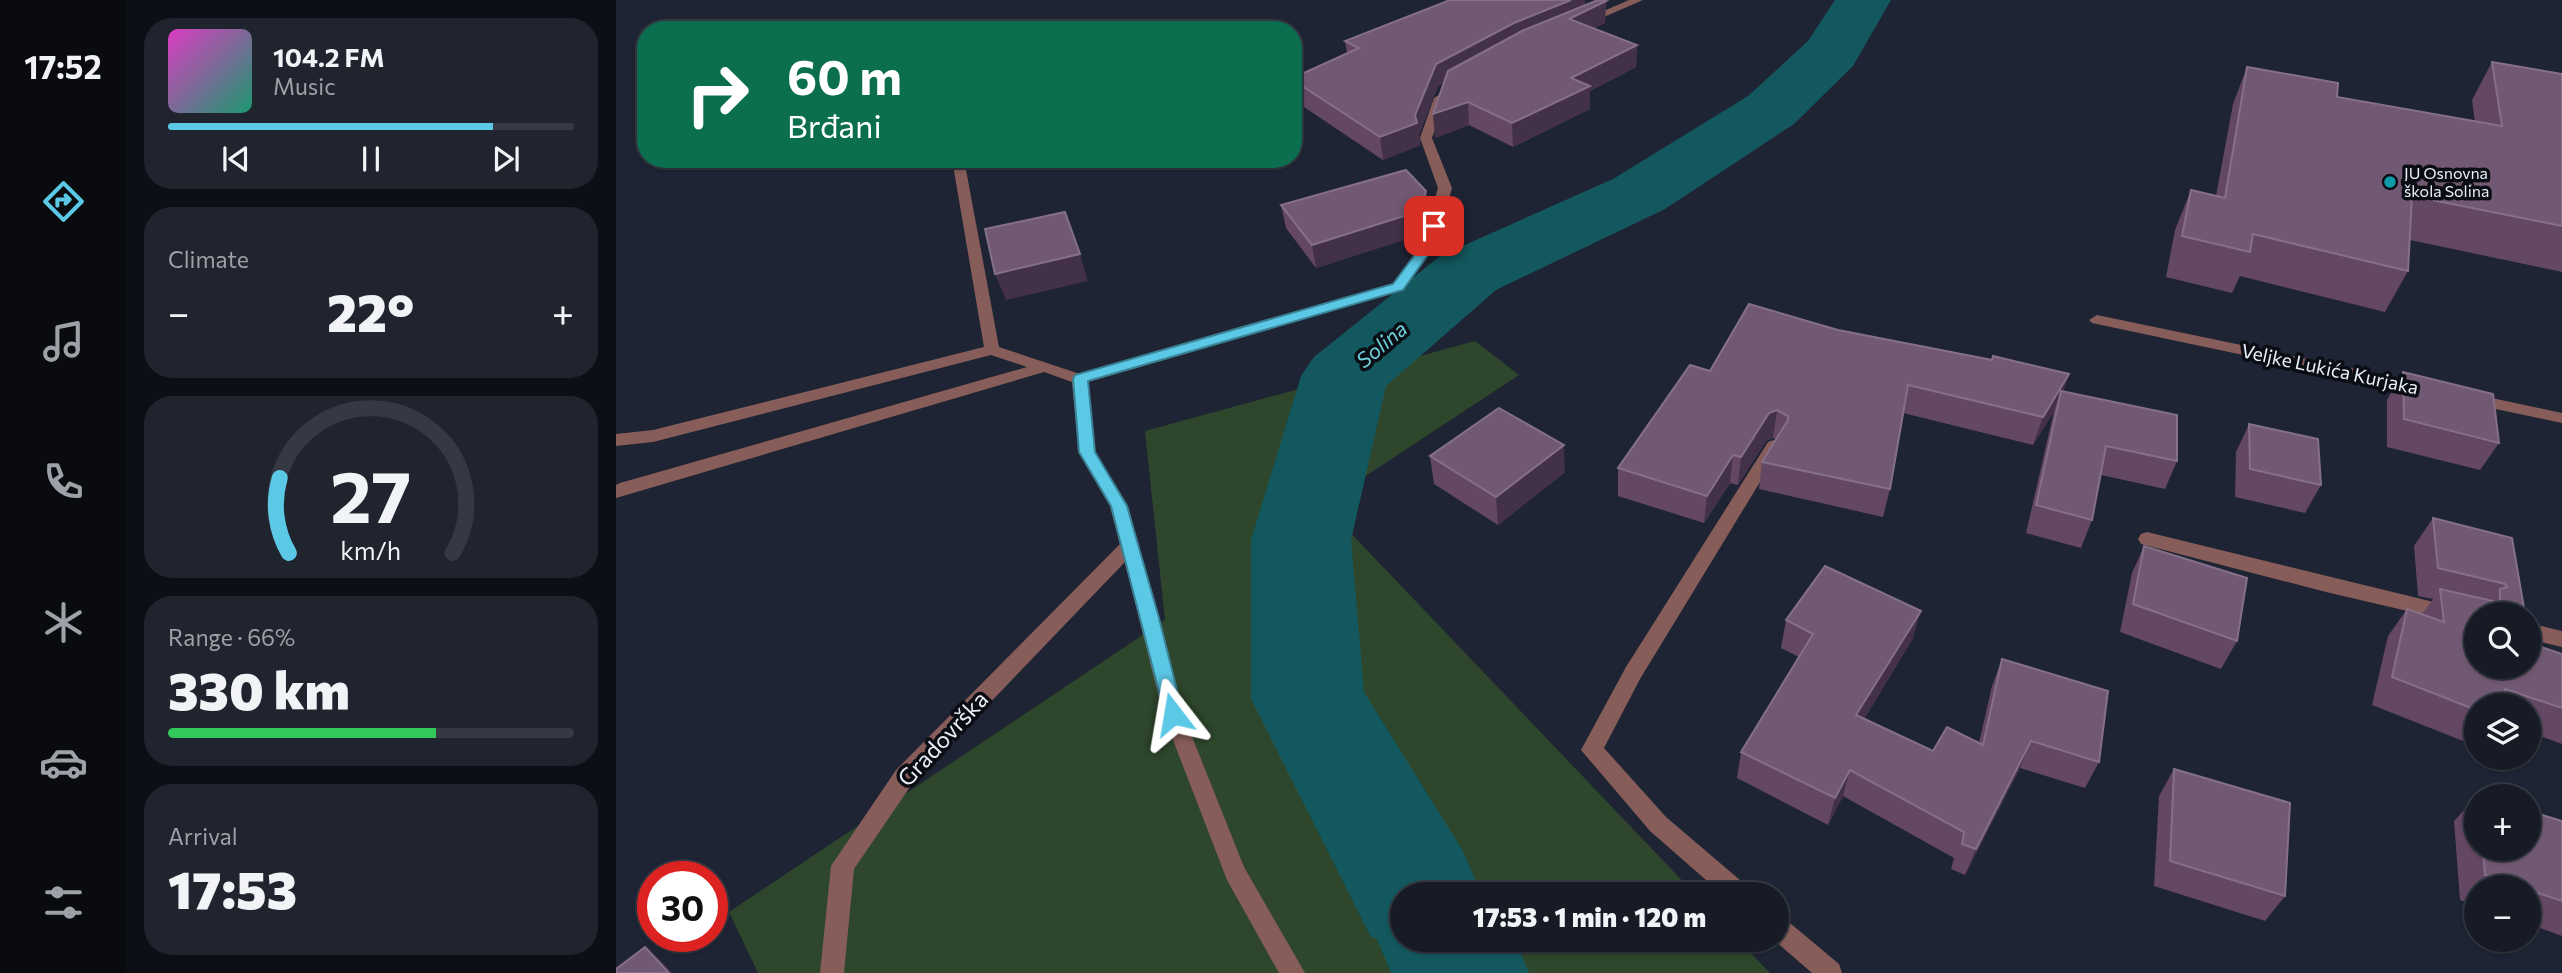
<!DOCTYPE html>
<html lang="en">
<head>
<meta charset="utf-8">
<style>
	body { margin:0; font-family:Commissioner,sans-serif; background:#1f242e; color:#f1f3f6; height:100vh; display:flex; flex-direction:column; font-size:26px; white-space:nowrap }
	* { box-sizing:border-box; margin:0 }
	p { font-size:23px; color:#9ea1a7 }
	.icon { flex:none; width:38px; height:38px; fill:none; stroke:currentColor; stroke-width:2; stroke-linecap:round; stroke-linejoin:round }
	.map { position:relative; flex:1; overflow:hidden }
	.panel { display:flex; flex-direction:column; gap:18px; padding:18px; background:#0c0f15; width:490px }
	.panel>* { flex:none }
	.top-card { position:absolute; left:21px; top:21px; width:665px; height:147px; border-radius:28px; box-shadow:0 2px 5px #0004,0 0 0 2px #353943; background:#0b6e4f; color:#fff; overflow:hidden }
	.fabs { position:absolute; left:1848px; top:602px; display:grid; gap:14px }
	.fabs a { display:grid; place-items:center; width:77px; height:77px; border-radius:50%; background:#161b26; box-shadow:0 2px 5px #0004,0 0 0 2px #353943; font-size:35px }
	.speed { position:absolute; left:21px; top:861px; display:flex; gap:14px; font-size:35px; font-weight:700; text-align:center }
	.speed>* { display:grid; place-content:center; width:91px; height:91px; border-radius:50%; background:#161b26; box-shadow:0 2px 5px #0004,0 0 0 2px #353943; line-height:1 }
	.speed .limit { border:10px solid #d22; background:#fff; color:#111 }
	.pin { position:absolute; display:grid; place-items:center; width:60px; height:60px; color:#fff; margin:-30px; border-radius:14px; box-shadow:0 4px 10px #0006 }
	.me { position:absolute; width:77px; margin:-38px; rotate:346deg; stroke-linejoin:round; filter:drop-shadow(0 0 5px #0008) }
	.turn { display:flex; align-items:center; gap:24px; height:147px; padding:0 35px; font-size:32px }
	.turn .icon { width:91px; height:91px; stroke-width:2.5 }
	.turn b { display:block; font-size:49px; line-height:60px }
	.big { font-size:52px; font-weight:800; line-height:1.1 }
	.panel .widget { flex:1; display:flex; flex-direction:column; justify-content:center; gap:10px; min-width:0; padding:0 24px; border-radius:28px; background:#1f242e }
	.panel .dial { align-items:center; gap:0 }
	.dial svg { height:182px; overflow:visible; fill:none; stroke:#353943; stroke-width:7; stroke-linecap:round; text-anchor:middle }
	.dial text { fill:#f1f3f6; stroke:none }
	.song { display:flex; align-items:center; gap:21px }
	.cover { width:84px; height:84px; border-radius:10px; background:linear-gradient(135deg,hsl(310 70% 55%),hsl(160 70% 35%)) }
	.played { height:7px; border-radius:4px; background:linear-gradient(90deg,#5bc8e6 80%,#353943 80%) }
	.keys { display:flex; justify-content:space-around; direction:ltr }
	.heat { display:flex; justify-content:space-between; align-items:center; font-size:38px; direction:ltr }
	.charge { height:10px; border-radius:5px; background:linear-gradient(90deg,#34c759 66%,#353943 0) }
	.trip { position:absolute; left:774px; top:882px; width:399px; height:70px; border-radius:35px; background:#161b26; box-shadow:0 2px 5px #0004,0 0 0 2px #353943; font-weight:800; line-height:70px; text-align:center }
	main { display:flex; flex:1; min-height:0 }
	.tab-bar { display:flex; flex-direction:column; width:126px; justify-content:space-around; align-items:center; background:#090b0f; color:#9ea1a7 }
	.tab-bar .icon { width:49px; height:49px }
	.tab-bar .on { color:#5bc8e6 }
	.tab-bar b { font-size:32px; color:#f1f3f6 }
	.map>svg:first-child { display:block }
</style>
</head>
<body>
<main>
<nav class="tab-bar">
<b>17:52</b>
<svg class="icon on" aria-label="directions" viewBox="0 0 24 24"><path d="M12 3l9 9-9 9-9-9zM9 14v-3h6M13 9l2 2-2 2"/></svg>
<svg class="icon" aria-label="music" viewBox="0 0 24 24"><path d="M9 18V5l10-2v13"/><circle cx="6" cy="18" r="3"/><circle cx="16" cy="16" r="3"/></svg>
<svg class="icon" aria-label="phone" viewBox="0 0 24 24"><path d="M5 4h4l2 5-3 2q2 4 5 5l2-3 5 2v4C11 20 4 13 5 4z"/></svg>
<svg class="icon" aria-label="climate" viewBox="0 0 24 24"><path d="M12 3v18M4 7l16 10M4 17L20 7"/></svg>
<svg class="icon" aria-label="car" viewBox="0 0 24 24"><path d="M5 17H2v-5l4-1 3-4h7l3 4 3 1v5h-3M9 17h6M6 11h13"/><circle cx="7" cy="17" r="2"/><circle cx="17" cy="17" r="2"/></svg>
<svg class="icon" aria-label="filters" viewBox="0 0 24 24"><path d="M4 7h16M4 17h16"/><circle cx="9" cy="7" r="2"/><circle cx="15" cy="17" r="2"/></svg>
</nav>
<section class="panel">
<div class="widget">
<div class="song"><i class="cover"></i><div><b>104.2 FM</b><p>Music</p></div></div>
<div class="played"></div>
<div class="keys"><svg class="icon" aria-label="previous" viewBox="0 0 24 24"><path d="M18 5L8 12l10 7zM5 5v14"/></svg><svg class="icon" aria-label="pause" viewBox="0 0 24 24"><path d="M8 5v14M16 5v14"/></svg><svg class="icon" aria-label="next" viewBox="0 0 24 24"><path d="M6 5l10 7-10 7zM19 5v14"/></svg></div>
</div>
<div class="widget"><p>Climate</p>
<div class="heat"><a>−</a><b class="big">22°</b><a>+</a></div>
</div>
<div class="widget dial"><svg viewBox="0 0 100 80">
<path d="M14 69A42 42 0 1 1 86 69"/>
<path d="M14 69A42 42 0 0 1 10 36" stroke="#5bc8e6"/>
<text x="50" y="56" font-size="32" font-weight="700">27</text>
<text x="50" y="72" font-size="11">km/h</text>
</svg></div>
<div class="widget"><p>Range · 66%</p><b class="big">330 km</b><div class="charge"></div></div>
<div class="widget"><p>Arrival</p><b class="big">17:53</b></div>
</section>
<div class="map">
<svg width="1946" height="973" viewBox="0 0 1946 973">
	<rect width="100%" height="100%" fill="#1e2433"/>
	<!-- green -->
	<polygon fill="#2e472c" points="859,341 903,375 707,504 1079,894 786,894 786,940 1122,940 1154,973 142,973 113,912 549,620 529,431"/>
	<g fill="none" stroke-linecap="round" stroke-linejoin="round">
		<!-- river -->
		<polygon fill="#13585e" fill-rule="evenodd" points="1219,0 1275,0 1237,66 1178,124 1049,209 880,290 770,386 735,540 748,692 847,851 864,891 872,894 786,894 786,940 899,940 913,973 775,973 761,939 755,937 635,699 635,540 685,376 698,357 824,256 997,179 1132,96 1192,41"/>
		<!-- minor -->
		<g fill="#875d59" fill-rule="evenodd">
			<polygon points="1013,0 1027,0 974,23 965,21"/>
			<polygon points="824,94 830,98 816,138 836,188 820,245 787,290 472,382 479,452 512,506 567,714 628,867 689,973 663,973 611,880 547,714 509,562 296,784 238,869 228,973 204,973 215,866 280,770 504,544 494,506 463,452 456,382 428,372 0,498 0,485 4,483 411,367 375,355 37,442 0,446 0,434 37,430 368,347 336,159 348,159 383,347 464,374 777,284 806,245 822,188 804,138 818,98"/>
			<polygon points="1481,315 1802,382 1810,387 1802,392 1476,323 1473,320"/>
			<polygon points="1857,394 1946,413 1946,423 1851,403 1849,399"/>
			<polygon points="1158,440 1166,446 1024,679 988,748 1050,817 1131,886 1135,894 1106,894 1034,831 965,750 1010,667 1152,442"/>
			<polygon points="1531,532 1867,614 1860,614 1860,627 1710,592 1525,544 1522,539 1525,534"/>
			<polygon points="1913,623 1946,631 1946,647 1913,639"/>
			<polygon points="1160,915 1168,918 1223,964 1226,973 1196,973 1158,940 1160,940"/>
		</g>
	</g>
	<!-- wall -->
	<g fill="#644763">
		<polygon points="834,0 969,0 969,5 990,1 989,23 978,28 1021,45 1020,67 974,91 974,109 897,147 853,125 819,138 828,82 822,86 803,134 804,145 767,160 679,101 677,92 677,78 731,53 729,41"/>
		<polygon points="1876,62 1946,74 1946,272 1794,240 1792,271 1769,312 1624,276 1616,293 1550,277 1559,230 1575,190 1600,196 1617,104 1631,67 1721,97 1859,122 1856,100"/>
		<polygon points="810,191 812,213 806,234 700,268 670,228 665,205"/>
		<polygon points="1222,330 1453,374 1447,392 1561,461 1549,489 1485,475 1476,520 1465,548 1410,533 1438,411 1417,445 1287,413 1274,489 1267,517 1143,489 1146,462 1160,439 1157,438 1150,441 1122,485 1114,483 1088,523 1002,496 1002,468 1094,371"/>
		<polygon points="1787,372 1883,443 1864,470 1771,447 1771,400"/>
		<polygon points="1633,424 1705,485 1689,513 1619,497 1620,452"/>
		<polygon points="814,456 949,472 882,525 818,484"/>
		<polygon points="1817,518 1896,538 1913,643 1946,654 1946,744 1913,732 1913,705 1860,705 1860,746 1756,705 1772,636 1791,609 1806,614 1817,599 1802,596 1798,546"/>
		<polygon points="1528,546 1621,641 1605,669 1504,632 1516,573"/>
		<polygon points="1170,620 1297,638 1248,719 1317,751 1363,743 1376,686 1386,659 1483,762 1469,788 1404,768 1349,875 1335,869 1338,858 1227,796 1212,825 1121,778 1125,752 1183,657 1165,648"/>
		<polygon points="1558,769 1669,896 1649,921 1538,886 1543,796"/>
		<polygon points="1860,797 1860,849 1913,849 1946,821 1946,936 1913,924 1913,887 1860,887 1860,906 1844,900 1838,821"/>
	</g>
	<!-- shaded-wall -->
	<g fill="#423149">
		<polygon points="955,0 969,0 969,11 990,1 989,23 953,41 899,44 822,86 803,134 804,145 767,160 764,137 799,115 820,64 898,23"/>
		<polygon points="1021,45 1020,67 974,91 974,109 897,147 896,123 955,78"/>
		<polygon points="852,102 853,125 819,138 817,114"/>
		<polygon points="810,191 812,213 806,234 700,268 696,245"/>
		<polygon points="464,254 472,281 390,300 379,274"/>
		<polygon points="1453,374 1444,402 1445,391 1438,411 1417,445 1427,417"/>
		<polygon points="1161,410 1157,438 1150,441 1122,485 1125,457 1153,413"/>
		<polygon points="948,445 949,472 882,525 880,497"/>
		<polygon points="1117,455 1114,483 1088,523 1091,496"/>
		<polygon points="1305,611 1297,638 1233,743 1240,715"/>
		<polygon points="1415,741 1404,768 1349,875 1360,849"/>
		<polygon points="1234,770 1227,796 1212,825 1219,798"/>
		<polygon points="29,947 44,960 56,973 53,973"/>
	</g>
	<!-- building -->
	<g fill="#725973" stroke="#857088" stroke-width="2">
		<polygon points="834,0 955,0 898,23 820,64 799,115 801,123 764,137 677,80 677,78 743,48 729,41"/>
		<polygon points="982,0 990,1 953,19 1021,45 955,78 974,86 896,123 852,102 817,114 832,71 908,30"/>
		<polygon points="1876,62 1946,74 1946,226 1796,196 1792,271 1637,234 1634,252 1566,236 1575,190 1609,198 1631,67 1722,83 1721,97 1886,126"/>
		<polygon points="790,170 810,191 804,211 696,245 665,205"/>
		<polygon points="449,212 464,254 379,274 369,229"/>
		<polygon points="1133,304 1222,330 1376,360 1377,356 1453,374 1427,417 1292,385 1274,489 1146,462 1172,420 1172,416 1161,410 1153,413 1125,457 1117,455 1091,496 1002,468 1074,365 1094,371"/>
		<polygon points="1787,372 1877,394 1883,443 1788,419"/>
		<polygon points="1445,391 1561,415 1561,461 1490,446 1476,520 1420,505"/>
		<polygon points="883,408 948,445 880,497 814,456"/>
		<polygon points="1633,424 1702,439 1705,485 1634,469"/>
		<polygon points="1817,518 1896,538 1909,614 1860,614 1860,667 1913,667 1913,639 1913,643 1946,654 1946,708 1889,689 1887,705 1860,705 1860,710 1776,677 1791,609 1828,622 1824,589 1881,602 1884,599 1884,589 1891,587 1889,584 1822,568"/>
		<polygon points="1528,546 1631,578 1621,641 1517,604"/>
		<polygon points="1209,566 1305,611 1240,715 1317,751 1331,727 1367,745 1386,659 1492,691 1483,762 1415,741 1360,849 1346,844 1348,832 1234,770 1219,798 1125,752 1197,634 1170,620"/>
		<polygon points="1558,769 1674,803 1669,896 1554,861"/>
		<polygon points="1913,811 1946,821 1946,901 1913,890 1913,887 1906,887 1869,875 1867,849 1913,849"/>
		<polygon points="29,947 53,973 0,973 0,969"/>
	</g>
	<!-- route -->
	<polygon fill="#5bc8e6" stroke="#3b8296" stroke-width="2" points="818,223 824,226 819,245 787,290 472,381 479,452 511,506 543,618 567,714 564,719 557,721 550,719 495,506 463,452 457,379 459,375 777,284 806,245 812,226"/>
	<!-- markers -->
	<circle fill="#0f9aa8" stroke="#0b0d14" stroke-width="2.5" cx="1774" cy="182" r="7"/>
	<g text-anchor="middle" stroke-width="7" stroke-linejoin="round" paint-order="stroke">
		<!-- far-poi labels -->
		<g font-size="16" fill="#eaeef8" stroke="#0b0d14" text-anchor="start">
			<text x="1788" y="179">JU Osnovna<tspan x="1788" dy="18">škola Solina</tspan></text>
		</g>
		<!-- street labels -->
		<g font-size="19" fill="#eaeef8" stroke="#0b0d14">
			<text transform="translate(1714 369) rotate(12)" y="7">Veljke Lukića Kurjaka</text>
		</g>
		<!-- water labels -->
		<g font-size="21" font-style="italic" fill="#6cd1db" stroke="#0b0d14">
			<text transform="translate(766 345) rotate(-40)" y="7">Solina</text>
		</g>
		<!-- near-street labels -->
		<g font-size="23" fill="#eaeef8" stroke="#0b0d14">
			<text transform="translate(327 739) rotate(-47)" y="8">Gradovrška</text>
		</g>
	</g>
</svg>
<div class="fabs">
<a><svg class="icon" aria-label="search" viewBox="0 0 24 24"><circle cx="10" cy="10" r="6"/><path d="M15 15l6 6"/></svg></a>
<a><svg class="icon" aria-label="layers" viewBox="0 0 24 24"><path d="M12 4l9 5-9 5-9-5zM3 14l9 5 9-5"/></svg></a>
<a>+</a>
<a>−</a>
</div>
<div class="speed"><div class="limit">30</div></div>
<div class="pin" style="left:818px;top:226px;background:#d93025"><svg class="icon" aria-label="arrive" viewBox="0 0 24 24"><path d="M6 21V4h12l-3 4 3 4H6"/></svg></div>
<svg class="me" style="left:557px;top:714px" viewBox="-20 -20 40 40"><path d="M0-17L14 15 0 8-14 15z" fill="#5bc8e6" stroke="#fff" stroke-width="4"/></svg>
<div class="trip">17:53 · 1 min · 120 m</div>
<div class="top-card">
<div class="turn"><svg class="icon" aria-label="right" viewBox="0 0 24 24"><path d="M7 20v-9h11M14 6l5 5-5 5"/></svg><div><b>60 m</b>Brđani</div></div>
</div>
</div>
</main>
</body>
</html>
